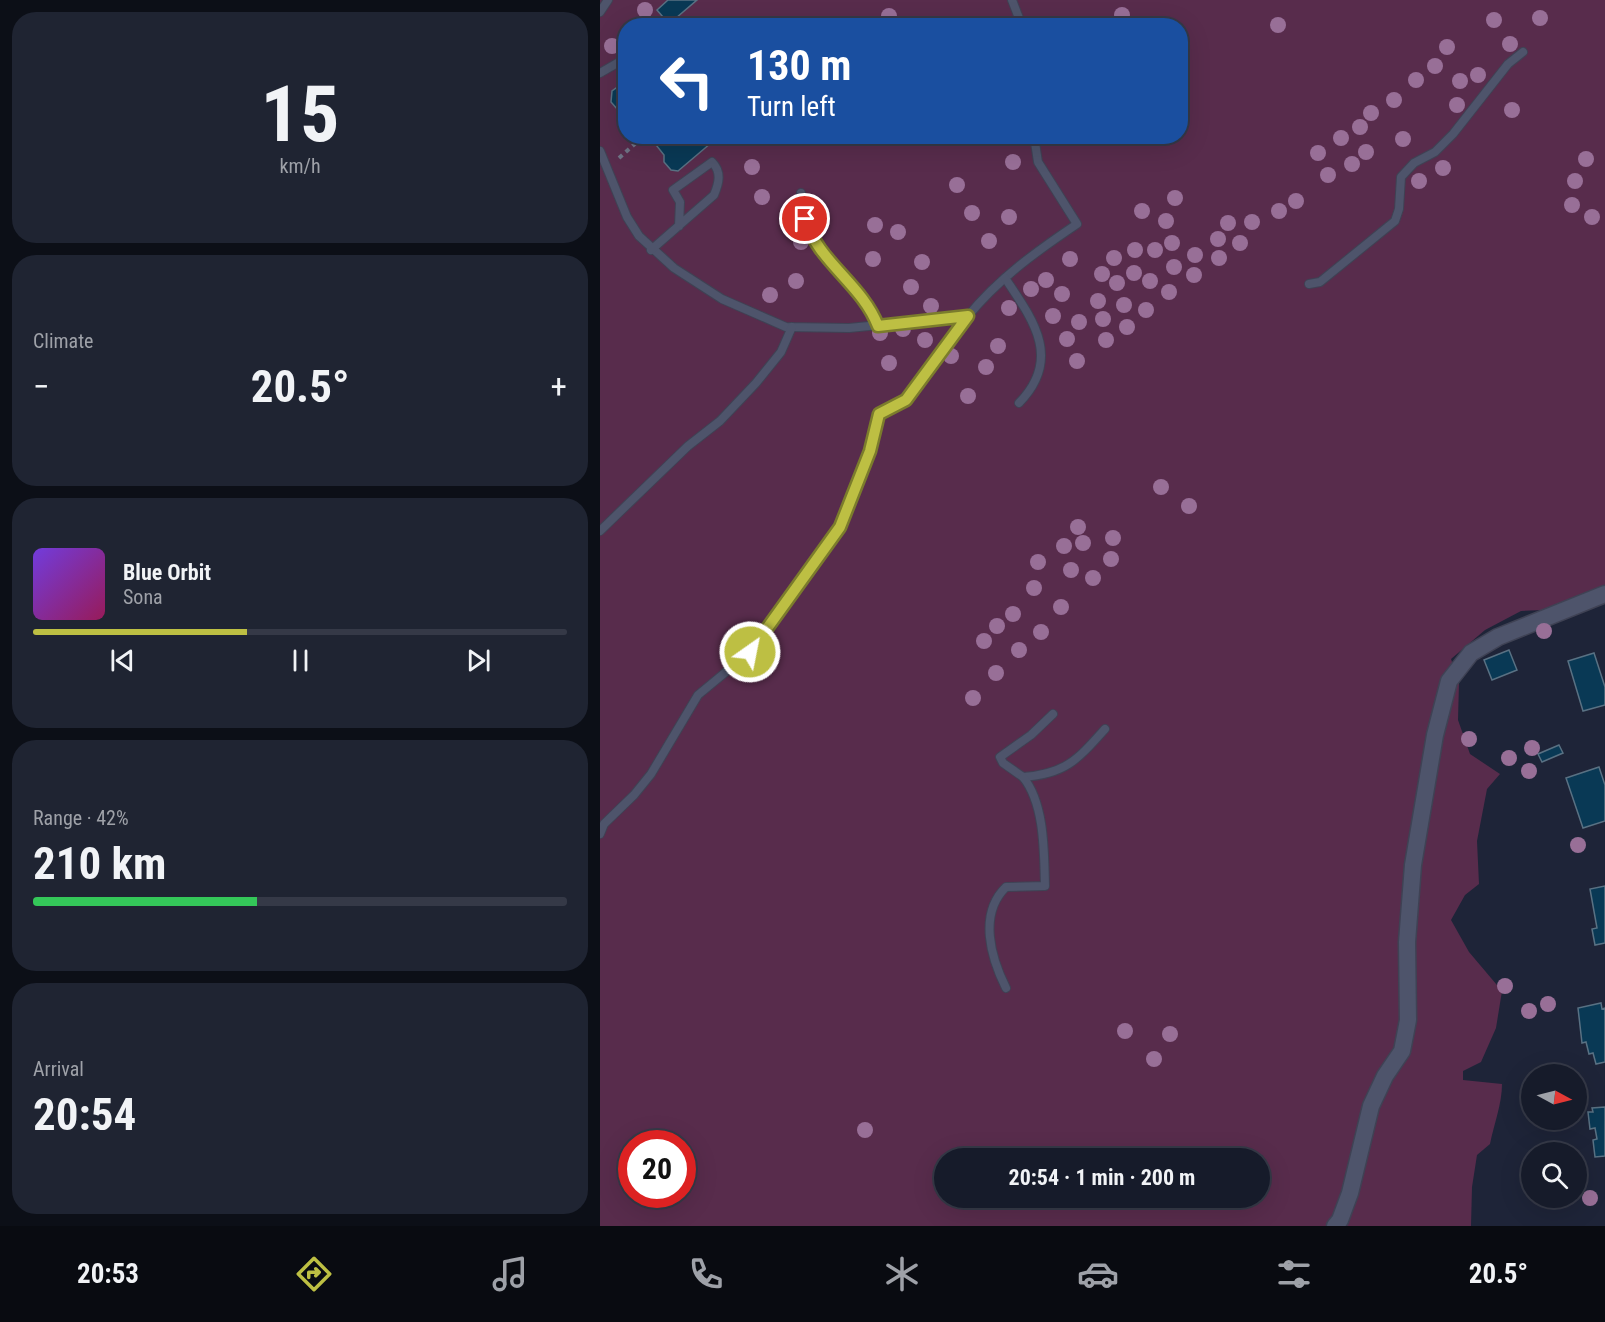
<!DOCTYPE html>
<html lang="en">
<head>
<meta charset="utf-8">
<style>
	body { margin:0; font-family:"Roboto Condensed",sans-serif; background:#1f2432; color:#f1f3f6; height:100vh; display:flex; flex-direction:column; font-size:22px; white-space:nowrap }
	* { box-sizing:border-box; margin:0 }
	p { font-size:20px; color:#9ea1a8 }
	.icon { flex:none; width:33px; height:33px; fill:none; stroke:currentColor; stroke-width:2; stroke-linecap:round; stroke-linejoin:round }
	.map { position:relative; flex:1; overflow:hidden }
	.panel { display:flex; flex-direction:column; gap:12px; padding:12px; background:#0c0f17; width:600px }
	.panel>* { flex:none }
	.guide { position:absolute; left:18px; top:18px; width:570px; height:126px; border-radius:24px; box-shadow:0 6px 24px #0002,0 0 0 2px #353947; background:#1a4fa0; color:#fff; overflow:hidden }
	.needle { width:39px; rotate:97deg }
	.controls { position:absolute; left:921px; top:1064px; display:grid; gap:12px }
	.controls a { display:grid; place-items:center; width:66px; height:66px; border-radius:50%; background:#161b2a; box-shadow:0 6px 24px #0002,0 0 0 2px #353947; font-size:30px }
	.speed { position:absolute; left:18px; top:1130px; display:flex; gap:12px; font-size:30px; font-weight:700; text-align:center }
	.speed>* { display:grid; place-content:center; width:78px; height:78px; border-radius:50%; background:#161b2a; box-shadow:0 6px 24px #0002,0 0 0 2px #353947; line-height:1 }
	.speed .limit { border:9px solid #d22; background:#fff; color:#111 }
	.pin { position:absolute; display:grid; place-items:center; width:51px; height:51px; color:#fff; margin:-26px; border:3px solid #fff; border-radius:50%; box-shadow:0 2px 6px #0007 }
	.me { position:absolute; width:66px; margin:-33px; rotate:33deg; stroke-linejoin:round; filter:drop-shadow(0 0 4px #0008) }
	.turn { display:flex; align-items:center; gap:21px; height:126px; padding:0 30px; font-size:27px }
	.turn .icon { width:78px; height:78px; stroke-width:2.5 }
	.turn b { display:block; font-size:42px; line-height:51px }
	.big { font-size:45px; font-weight:700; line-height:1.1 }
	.panel .card { flex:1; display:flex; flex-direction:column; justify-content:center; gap:9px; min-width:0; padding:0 21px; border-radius:24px; background:#1f2432 }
	.panel .dial { align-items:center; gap:0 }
	.dial b { font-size:78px; line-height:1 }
	.song { display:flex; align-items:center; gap:18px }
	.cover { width:72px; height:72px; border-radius:9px; background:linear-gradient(135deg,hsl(260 70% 55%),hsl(330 70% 35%)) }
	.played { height:6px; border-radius:3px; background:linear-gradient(90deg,#bdbf43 40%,#353947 40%) }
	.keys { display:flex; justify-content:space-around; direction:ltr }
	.heat { display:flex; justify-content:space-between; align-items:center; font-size:33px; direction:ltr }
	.charge { height:9px; border-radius:4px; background:linear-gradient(90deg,#34c759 42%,#353947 0) }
	.trip { position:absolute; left:334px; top:1148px; width:336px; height:60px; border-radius:30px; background:#161b2a; box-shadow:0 6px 24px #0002,0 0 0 2px #353947; font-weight:700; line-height:60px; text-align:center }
	.tab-bar { display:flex; height:96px; justify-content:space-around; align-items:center; background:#090b11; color:#9ea1a8 }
	.tab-bar .icon { width:42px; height:42px }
	.tab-bar .on { color:#bdbf43 }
	.tab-bar b { font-size:27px; color:#f1f3f6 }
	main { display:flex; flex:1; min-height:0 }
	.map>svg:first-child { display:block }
</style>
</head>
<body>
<main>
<section class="panel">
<div class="card dial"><b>15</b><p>km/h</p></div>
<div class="card"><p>Climate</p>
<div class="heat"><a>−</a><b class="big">20.5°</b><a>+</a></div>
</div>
<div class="card">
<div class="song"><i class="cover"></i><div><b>Blue Orbit</b><p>Sona</p></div></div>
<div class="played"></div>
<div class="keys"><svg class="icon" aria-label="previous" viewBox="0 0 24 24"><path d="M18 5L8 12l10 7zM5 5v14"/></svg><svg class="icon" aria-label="pause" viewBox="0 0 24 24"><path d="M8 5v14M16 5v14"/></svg><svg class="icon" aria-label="next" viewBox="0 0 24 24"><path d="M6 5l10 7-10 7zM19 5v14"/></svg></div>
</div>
<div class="card"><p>Range · 42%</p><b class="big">210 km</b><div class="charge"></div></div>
<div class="card"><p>Arrival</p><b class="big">20:54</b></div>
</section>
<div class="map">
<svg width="1005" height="1226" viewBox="0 0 1005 1226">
	<rect width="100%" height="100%" fill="#1e2438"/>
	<!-- green -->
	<path fill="#582c4c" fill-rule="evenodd" d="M0,0H1005V591L944,610L921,611L885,630L851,659L859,683L858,720L870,754L900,774L887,789L877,841L879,884L865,895L851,920L869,952L902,991L896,1028L881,1062L863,1071V1080L902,1084C902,1104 894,1124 890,1144L877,1155L872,1187L871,1226H0ZM26,26H580V136H26ZM32,1143H82V1194H32ZM345,1158H660V1197H345Z"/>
	<!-- building -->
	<g fill="#093955" stroke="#597183" stroke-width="1.5">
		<polygon points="68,0 97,0 69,24 57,10"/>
		<polygon points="26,81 26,111 18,110 11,102 12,91"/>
		<polygon points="43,136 105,136 111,143 78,171 71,170 64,162 64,155 53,141"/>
		<polygon points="909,650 917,670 892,680 884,660"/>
		<polygon points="994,653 1005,687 1005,705 983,711 968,661"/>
		<polygon points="959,745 963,753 942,762 938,754"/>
		<polygon points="999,767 1005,785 1005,821 983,828 966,778"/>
		<polygon points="1005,886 1005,943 995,945 992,929 997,928 990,889"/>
		<polygon points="1001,1003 1002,1009 1005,1008 1005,1062 996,1064 993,1053 989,1054 986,1042 982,1043 978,1008"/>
		<polygon points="1005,1107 1005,1156 995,1157 993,1140 997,1139 995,1128 990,1129 988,1112 993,1112 992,1108"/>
	</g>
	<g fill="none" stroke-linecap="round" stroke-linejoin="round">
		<!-- lane casing -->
		<g stroke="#3f4254" stroke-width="10">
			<g id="lane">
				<polyline points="412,0 422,26"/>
				<polyline points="0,12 8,0"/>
				<polyline points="0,73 26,58"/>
				<path d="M0,151L27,217L39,236L74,268L122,299L186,327L249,328L368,316C399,278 437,251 477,224L438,162L434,136"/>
				<path d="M201,193C203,205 204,217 208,229C223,267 263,287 278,325"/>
				<path d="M51,250L114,195C119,183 122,172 112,162L73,190L80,202L79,226"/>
				<path d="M405,278C434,321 462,359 419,403"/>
				<polyline points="709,284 720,282 795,221 799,209 801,177 814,163 835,152 853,134 908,64 923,52"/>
				<polyline points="0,531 88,446 120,421 156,383 181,352 192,327"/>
				<path d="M453,714L431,735L400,757L403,763L423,777C466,774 478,759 505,729"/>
				<polyline points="0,834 4,824 34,795 51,774 98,695 150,652 240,527 270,451 279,414 306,400 368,316"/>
				<path d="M406,988C391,958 378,914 406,887L445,886C444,853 445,804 423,777"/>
			</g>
		</g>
		<!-- street casing -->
		<g stroke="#3f4254" stroke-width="19">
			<polyline id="street" points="735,1226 740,1220 750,1193 771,1106 785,1076 802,1051 808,1020 807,942 813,865 835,735 849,681 871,653 898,637 1005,594"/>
		</g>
		<!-- path -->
		<polyline stroke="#6e7385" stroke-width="4" stroke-dasharray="4.5 4.5" stroke-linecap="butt" points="19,158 36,143"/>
		<!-- lane -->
		<use href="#lane" stroke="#4e546b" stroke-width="8"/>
		<!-- street -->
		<use href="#street" stroke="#4e546b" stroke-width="16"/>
	</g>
	<!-- trees -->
	<g fill="#986f97">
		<circle cx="45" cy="10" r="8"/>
		<circle cx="522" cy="15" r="8"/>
		<circle cx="289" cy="16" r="8"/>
		<circle cx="940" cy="18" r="8"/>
		<circle cx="894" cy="20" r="8"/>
		<circle cx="678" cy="25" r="8"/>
		<circle cx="910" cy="44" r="8"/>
		<circle cx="12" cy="46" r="8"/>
		<circle cx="847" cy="47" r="8"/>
		<circle cx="835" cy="66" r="8"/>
		<circle cx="878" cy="75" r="8"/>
		<circle cx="816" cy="80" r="8"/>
		<circle cx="860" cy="81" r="8"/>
		<circle cx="794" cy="100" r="8"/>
		<circle cx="857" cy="105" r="8"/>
		<circle cx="912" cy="110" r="8"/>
		<circle cx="771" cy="113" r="8"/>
		<circle cx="760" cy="127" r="8"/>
		<circle cx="741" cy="138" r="8"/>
		<circle cx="803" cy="139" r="8"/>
		<circle cx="766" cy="152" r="8"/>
		<circle cx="718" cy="153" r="8"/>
		<circle cx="986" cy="159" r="8"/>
		<circle cx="413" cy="162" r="8"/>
		<circle cx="752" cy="164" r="8"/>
		<circle cx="152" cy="167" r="8"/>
		<circle cx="843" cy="168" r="8"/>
		<circle cx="728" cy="175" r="8"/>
		<circle cx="819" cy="181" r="8"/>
		<circle cx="975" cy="181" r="8"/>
		<circle cx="357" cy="185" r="8"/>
		<circle cx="162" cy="197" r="8"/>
		<circle cx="575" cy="198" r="8"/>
		<circle cx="696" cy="201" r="8"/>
		<circle cx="972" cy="205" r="8"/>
		<circle cx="542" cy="211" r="8"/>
		<circle cx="679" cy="211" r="8"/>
		<circle cx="372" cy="213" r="8"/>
		<circle cx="409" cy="217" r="8"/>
		<circle cx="992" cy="217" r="8"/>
		<circle cx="566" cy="221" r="8"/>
		<circle cx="652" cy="222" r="8"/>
		<circle cx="628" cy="223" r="8"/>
		<circle cx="275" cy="225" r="8"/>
		<circle cx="216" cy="227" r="8"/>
		<circle cx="298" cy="232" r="8"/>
		<circle cx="618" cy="239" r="8"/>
		<circle cx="389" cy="241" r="8"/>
		<circle cx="201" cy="242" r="8"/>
		<circle cx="572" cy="243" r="8"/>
		<circle cx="640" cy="243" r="8"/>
		<circle cx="535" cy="250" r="8"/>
		<circle cx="555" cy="250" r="8"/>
		<circle cx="595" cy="255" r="8"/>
		<circle cx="514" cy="258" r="8"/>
		<circle cx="619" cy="258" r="8"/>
		<circle cx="273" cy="259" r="8"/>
		<circle cx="470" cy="259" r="8"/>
		<circle cx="322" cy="262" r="8"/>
		<circle cx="574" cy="267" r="8"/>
		<circle cx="534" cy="273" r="8"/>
		<circle cx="502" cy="274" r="8"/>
		<circle cx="594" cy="275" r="8"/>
		<circle cx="446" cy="280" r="8"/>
		<circle cx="196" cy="281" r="8"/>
		<circle cx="550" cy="281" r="8"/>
		<circle cx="517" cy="283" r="8"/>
		<circle cx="311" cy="287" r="8"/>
		<circle cx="431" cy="289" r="8"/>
		<circle cx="569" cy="292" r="8"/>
		<circle cx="462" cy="294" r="8"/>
		<circle cx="170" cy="295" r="8"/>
		<circle cx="498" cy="301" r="8"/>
		<circle cx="524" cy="305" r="8"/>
		<circle cx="331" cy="306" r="8"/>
		<circle cx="409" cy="308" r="8"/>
		<circle cx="546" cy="310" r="8"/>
		<circle cx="453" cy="316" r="8"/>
		<circle cx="503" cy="319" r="8"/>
		<circle cx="479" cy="322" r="8"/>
		<circle cx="527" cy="327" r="8"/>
		<circle cx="303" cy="329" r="8"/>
		<circle cx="280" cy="333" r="8"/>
		<circle cx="467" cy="339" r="8"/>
		<circle cx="325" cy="340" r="8"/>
		<circle cx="506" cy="340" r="8"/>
		<circle cx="398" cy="346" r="8"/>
		<circle cx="351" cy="356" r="8"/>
		<circle cx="477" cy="361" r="8"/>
		<circle cx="289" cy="363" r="8"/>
		<circle cx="386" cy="367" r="8"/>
		<circle cx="368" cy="396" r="8"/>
		<circle cx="561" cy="487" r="8"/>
		<circle cx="589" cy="506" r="8"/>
		<circle cx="478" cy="527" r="8"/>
		<circle cx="513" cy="538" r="8"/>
		<circle cx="483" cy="543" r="8"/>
		<circle cx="464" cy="546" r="8"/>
		<circle cx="511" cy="559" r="8"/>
		<circle cx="438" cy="562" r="8"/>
		<circle cx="471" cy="570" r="8"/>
		<circle cx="493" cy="578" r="8"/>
		<circle cx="434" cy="588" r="8"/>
		<circle cx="461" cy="607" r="8"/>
		<circle cx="413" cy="614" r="8"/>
		<circle cx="397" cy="626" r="8"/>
		<circle cx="944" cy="631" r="8"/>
		<circle cx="441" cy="632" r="8"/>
		<circle cx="384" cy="641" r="8"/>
		<circle cx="419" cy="650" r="8"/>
		<circle cx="396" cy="673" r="8"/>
		<circle cx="373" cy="698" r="8"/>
		<circle cx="869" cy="739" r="8"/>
		<circle cx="932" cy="748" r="8"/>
		<circle cx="909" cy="758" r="8"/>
		<circle cx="929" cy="771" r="8"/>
		<circle cx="978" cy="845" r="8"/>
		<circle cx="905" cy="986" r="8"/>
		<circle cx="948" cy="1004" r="8"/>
		<circle cx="929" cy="1011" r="8"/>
		<circle cx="525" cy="1031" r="8"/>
		<circle cx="570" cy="1034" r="8"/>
		<circle cx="554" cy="1059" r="8"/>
		<circle cx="265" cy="1130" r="8"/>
		<circle cx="990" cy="1198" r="8"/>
	</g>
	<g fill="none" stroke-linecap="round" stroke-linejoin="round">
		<!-- route casing -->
		<g stroke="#7b7c2c" stroke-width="15">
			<path id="route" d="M150,652L240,527L270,451L279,414L306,400L368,316L278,326C262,284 218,262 205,219"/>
		</g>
		<!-- route -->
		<use href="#route" stroke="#bdbf43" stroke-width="10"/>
	</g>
</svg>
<div class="controls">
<a><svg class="needle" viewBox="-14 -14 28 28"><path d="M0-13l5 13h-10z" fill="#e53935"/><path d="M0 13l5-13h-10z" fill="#9ea1a8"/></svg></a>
<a><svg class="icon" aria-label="search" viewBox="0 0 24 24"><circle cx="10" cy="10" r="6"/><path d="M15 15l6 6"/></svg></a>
</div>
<div class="speed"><div class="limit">20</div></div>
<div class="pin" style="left:205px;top:219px;background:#d93025"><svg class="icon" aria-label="arrive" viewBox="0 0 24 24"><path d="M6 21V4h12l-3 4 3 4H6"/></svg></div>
<svg class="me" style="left:150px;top:652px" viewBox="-20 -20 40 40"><circle r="17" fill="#bdbf43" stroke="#fff" stroke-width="3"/><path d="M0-11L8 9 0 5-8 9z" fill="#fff"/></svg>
<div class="trip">20:54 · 1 min · 200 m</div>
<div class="guide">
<div class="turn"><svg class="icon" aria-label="left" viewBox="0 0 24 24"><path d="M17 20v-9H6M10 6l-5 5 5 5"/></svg><div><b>130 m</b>Turn left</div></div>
</div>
</div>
</main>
<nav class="tab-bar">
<b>20:53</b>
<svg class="icon on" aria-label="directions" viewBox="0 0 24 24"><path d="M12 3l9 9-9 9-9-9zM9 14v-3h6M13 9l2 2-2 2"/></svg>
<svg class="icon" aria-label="music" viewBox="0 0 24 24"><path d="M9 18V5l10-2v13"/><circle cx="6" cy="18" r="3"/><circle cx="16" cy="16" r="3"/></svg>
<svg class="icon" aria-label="phone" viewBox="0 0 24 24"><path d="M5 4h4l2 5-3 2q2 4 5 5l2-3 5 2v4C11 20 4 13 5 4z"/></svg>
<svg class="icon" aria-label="climate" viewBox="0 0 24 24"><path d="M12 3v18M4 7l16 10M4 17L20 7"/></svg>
<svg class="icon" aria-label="car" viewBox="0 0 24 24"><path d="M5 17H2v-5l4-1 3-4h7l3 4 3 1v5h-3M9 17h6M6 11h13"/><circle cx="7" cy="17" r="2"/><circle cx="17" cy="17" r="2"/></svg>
<svg class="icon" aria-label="filters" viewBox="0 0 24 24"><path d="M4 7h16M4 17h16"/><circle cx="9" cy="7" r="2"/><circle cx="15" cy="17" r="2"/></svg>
<b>20.5°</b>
</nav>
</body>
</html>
